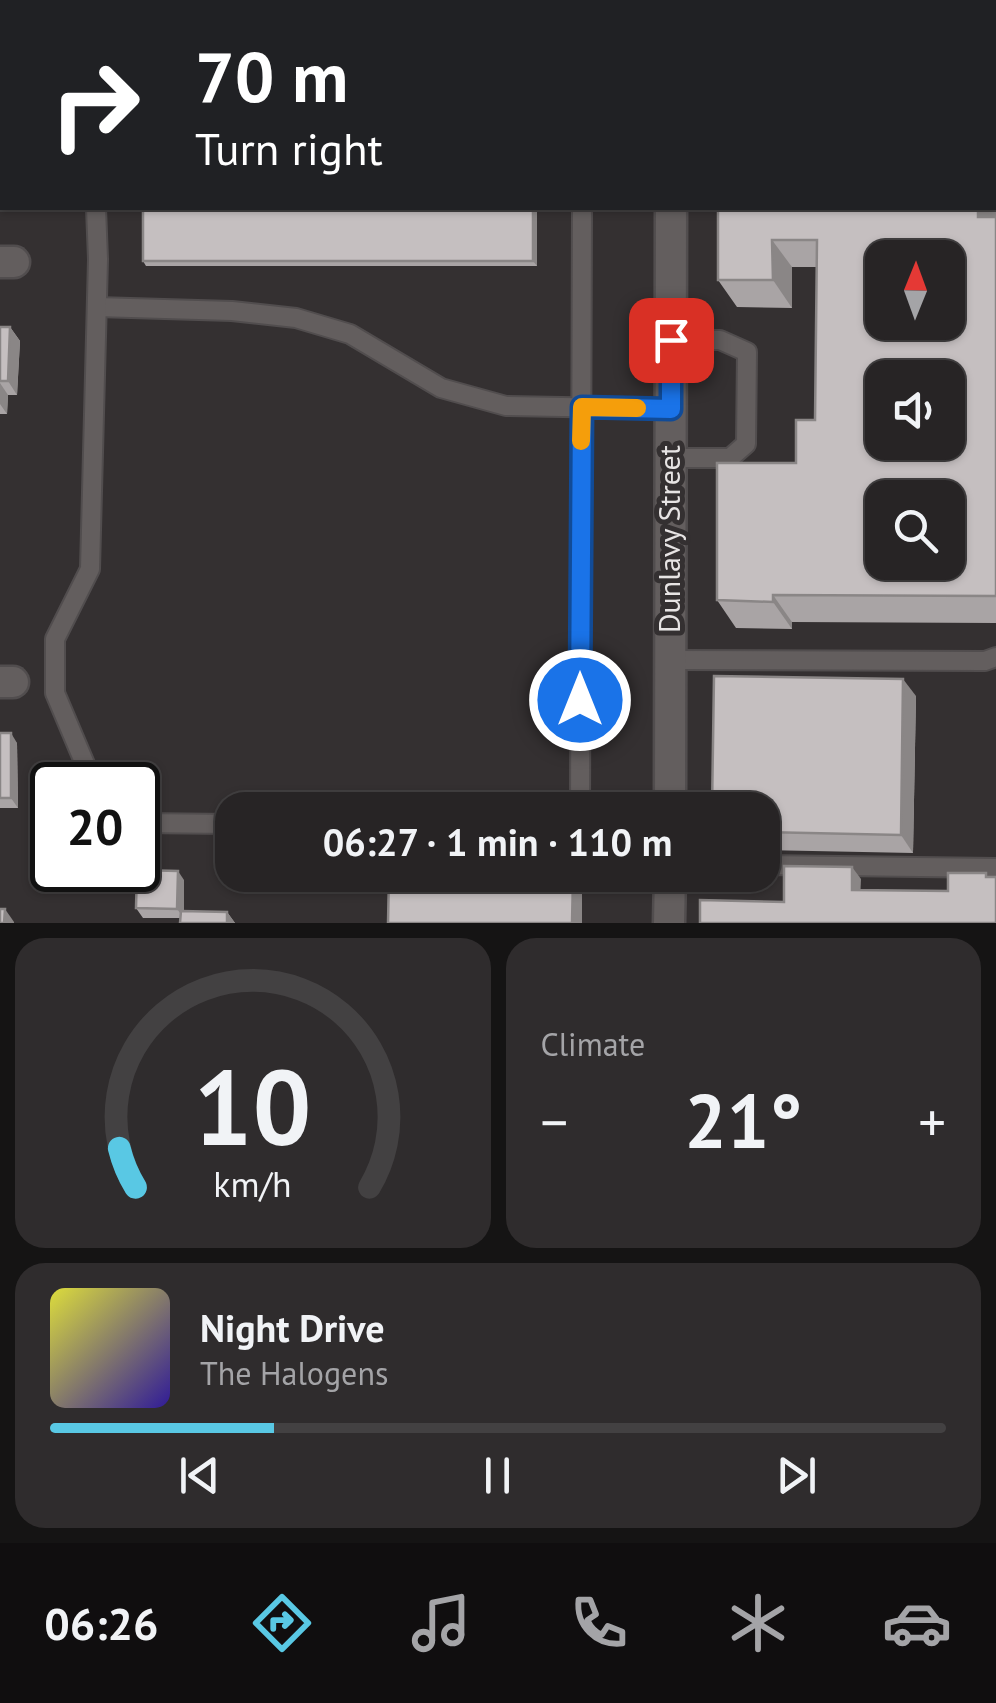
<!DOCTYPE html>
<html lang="en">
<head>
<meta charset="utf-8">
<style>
	body { margin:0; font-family:"PT Sans",sans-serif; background:#2f2c2d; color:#f1f3f6; height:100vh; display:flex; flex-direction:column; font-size:38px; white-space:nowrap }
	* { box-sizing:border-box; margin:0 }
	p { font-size:32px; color:#a4a4a7 }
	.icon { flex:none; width:55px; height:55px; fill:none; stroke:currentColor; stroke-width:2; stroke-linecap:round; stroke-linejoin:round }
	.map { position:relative; height:923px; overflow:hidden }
	.sheet { display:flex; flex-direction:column; gap:15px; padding:15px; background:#151414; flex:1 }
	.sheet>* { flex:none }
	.top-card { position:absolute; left:0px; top:0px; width:998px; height:210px; box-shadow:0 2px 8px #0004,0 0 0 2px #434142; background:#202124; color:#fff; overflow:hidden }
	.needle { width:65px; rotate:1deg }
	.buttons { position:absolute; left:865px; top:240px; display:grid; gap:20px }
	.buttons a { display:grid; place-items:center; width:100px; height:100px; border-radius:20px; background:#272425; box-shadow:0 2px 8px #0004,0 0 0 2px #434142; font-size:50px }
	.speed { position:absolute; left:30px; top:762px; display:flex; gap:20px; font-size:50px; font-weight:700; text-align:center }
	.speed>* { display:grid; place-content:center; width:130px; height:130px; border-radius:50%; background:#272425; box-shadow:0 2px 8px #0004,0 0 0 2px #434142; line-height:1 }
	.speed .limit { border:5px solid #111; border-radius:15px; background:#fff; color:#111 }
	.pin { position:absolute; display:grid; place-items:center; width:85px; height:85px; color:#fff; margin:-42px; border-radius:20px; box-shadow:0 5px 15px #0006 }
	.me { position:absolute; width:110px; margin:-55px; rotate:0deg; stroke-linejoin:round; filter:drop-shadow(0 0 8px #0008) }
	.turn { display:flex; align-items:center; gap:35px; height:210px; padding:0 30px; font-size:45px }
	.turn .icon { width:130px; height:130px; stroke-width:2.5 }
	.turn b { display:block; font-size:70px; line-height:85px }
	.big { font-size:75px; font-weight:700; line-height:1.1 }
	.sheet .card { flex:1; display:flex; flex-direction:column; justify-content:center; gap:15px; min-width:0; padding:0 35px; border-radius:30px; background:#2f2c2d }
	.sheet .dial { align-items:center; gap:0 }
	.dial svg { height:260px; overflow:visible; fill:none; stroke:#434142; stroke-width:7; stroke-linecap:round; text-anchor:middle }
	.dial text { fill:#f1f3f6; stroke:none }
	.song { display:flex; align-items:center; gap:30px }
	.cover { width:120px; height:120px; border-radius:15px; background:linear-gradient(135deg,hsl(60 70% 55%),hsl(250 70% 35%)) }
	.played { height:10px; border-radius:5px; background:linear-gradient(90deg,#59c8e4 25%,#434142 25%) }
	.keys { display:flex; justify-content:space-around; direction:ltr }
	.heat { display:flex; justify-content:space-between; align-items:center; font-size:55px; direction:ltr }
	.sheet .tiles { flex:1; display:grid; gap:15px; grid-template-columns:1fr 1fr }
	.card:last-child { grid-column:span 2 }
	.trip { position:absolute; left:215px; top:792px; width:565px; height:100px; border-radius:30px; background:#272425; box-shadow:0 2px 8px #0004,0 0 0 2px #434142; font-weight:700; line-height:100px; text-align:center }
	.tabs { display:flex; height:160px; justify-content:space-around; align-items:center; background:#100e0f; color:#a4a4a7 }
	.tabs .icon { width:70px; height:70px }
	.tabs .active { color:#59c8e4 }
	.tabs b { font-size:45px; color:#f1f3f6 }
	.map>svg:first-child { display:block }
</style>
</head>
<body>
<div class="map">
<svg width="996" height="923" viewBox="0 0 996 923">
	<rect width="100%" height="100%" fill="#343031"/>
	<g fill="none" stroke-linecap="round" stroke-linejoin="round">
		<!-- service casing -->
		<g stroke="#514d4e" stroke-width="22">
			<g id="service">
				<polyline points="86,0 86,2"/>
				<polyline points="583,2 583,0"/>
				<polyline points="97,307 232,311 296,318 350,334 441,388 506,406 671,409"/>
				<polyline points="671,458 730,458 746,444 747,352 720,340 671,340"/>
				<polyline points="670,660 985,661 996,657"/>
				<polyline points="84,785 85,764 55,693 55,639 90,569 98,259 96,208"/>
				<polyline points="580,810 582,208"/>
				<polyline points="138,823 232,824"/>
				<polyline points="762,865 996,868"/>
			</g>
		</g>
		<!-- minor casing -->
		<g stroke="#514d4e" stroke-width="35">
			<g id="minor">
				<polyline points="0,262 14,262"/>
				<polyline points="0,682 13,682"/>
			</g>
		</g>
		<!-- tertiary casing -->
		<g stroke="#514d4e" stroke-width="35">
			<g id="tertiary">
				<polyline points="672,2 672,0"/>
				<polyline points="670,810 671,208"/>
				<polyline points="669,923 670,875"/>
			</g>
		</g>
		<!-- service -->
		<use href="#service" stroke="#635e5e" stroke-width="18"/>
		<!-- minor -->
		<use href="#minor" stroke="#635e5e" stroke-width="30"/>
		<!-- tertiary -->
		<use href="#tertiary" stroke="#635e5e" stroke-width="30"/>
	</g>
	<!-- wall -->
	<g fill="#a9a4a5">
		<polygon points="716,0 786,0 786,2 718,2"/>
		<polygon points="996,0 996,623 792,622 792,629 736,628 717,600 796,463 815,420 817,267 792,267 792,308 737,307 718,280 718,208 995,208"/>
		<polygon points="143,208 537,208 537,266 146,266 143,261"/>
		<polygon points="0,327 10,327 20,341 17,395 8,395 7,414 0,414"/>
		<polygon points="916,696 913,853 762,850 762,810"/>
		<polygon points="0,733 17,743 18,808 0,808"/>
		<polygon points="184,880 184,911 227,912 235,923 180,923 181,918 143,918 136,908"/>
	</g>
	<!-- shaded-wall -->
	<g fill="#8a8686">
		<polygon points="772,0 786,0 786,2 774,2"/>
		<polygon points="981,0 996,0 996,242 978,217 978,208 995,208 995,2 981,2"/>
		<polygon points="0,97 2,100 2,161 2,160"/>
		<polygon points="533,208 537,208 537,266 533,261"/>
		<polygon points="772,240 792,267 792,308 773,280"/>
		<polygon points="10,327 20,341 17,395 8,381"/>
		<polygon points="0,383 8,395 7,414 0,404"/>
		<polygon points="773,595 792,622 792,629 773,602"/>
		<polygon points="903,679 916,696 913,853 901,835"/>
		<polygon points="11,733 17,743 18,808 11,798"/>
		<polygon points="852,867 861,879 860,902 852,890"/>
		<polygon points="178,871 184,880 184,918 177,909"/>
		<polygon points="573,877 582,890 582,923 572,923"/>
		<polygon points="5,909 14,922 14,923 4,923"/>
		<polygon points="227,912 235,923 227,923"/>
	</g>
	<!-- building -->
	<g fill="#c5bfc0" stroke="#8a8686" stroke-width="2.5" fill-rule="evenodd">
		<rect x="142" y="0" width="391" height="2"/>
		<rect x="889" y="0" width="92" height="2"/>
		<polygon points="0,97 2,160 0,160"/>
		<rect x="143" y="208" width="390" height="53"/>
		<path d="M718,208H978V217H996V596L773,595V602L717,600V463H796V420H815L817,240H772L773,280H718ZM882,258H948V322H882ZM882,378H948V442H882ZM882,498H948V562H882Z"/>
		<polygon points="0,327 10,327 8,381 0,381"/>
		<polygon points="714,676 903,679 901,835 762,832 762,810 712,810"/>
		<rect x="0" y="733" width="11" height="65"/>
		<polygon points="784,866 852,867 852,890 948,891 948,873 986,873 986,877 996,877 996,923 700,923 700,900 784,902"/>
		<polygon points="137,870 178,871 177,909 136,908"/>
		<polygon points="389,875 494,877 495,875 533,875 533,876 573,877 572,923 388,923"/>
		<polygon points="0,909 5,909 4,923 0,923"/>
		<polygon points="181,911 227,912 227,923 180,923"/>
	</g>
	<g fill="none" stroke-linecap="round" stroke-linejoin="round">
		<!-- route casing -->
		<g stroke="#114b97" stroke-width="25">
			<polyline id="route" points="580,700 582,407 671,409 671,340"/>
		</g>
		<!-- route -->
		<use href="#route" stroke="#1a73e8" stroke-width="18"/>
		<!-- slow -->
		<polyline stroke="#f59e0b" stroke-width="18" points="581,441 582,407 637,408"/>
	</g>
	<g text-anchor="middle" stroke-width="10" stroke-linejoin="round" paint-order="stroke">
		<!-- street labels -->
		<g font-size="30" fill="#e7e4e4" stroke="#343031">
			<text transform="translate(670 539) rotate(-90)" y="10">Dunlavy Street</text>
		</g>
	</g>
</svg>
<div class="buttons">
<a><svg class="needle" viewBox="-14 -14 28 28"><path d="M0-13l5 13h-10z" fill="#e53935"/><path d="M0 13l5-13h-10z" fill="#a4a4a7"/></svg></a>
<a><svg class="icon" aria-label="sound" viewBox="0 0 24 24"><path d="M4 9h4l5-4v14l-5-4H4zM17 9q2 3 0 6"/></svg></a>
<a><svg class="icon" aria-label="search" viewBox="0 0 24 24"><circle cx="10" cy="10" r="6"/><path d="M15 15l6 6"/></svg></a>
</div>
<div class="speed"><div class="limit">20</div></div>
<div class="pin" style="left:671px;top:340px;background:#d93025"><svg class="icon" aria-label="arrive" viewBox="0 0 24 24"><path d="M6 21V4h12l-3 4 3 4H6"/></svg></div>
<svg class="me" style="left:580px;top:700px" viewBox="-20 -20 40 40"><circle r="17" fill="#1a73e8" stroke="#fff" stroke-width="3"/><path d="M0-11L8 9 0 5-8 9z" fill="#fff"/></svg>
<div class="trip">06:27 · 1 min · 110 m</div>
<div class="top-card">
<div class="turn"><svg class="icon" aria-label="right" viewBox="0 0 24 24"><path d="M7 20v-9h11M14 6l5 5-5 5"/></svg><div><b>70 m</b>Turn right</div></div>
</div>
</div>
<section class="sheet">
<div class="tiles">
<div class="card dial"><svg viewBox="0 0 100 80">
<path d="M14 69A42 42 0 1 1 86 69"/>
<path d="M14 69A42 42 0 0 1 9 57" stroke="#59c8e4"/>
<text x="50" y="56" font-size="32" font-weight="700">10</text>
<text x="50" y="72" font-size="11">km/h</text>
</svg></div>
<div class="card"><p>Climate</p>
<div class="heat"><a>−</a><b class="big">21°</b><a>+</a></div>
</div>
<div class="card">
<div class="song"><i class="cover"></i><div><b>Night Drive</b><p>The Halogens</p></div></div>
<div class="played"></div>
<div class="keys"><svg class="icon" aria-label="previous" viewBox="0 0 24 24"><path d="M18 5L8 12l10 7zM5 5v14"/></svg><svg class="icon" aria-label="pause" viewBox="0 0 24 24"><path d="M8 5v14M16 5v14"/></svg><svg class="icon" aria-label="next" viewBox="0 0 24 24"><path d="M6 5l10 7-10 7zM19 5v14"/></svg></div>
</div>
</div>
</section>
<nav class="tabs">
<b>06:26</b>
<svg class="icon active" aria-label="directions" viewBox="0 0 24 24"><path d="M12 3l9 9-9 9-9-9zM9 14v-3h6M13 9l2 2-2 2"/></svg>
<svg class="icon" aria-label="music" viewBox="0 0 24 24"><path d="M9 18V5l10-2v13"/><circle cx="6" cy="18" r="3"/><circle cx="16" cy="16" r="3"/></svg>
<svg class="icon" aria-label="phone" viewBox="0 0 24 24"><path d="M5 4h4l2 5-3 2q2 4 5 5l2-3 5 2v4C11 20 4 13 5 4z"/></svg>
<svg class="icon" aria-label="climate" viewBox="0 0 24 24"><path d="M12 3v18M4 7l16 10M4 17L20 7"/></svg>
<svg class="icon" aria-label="car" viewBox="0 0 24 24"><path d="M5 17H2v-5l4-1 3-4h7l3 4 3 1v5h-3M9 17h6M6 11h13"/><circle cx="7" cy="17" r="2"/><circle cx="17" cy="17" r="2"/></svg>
</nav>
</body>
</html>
